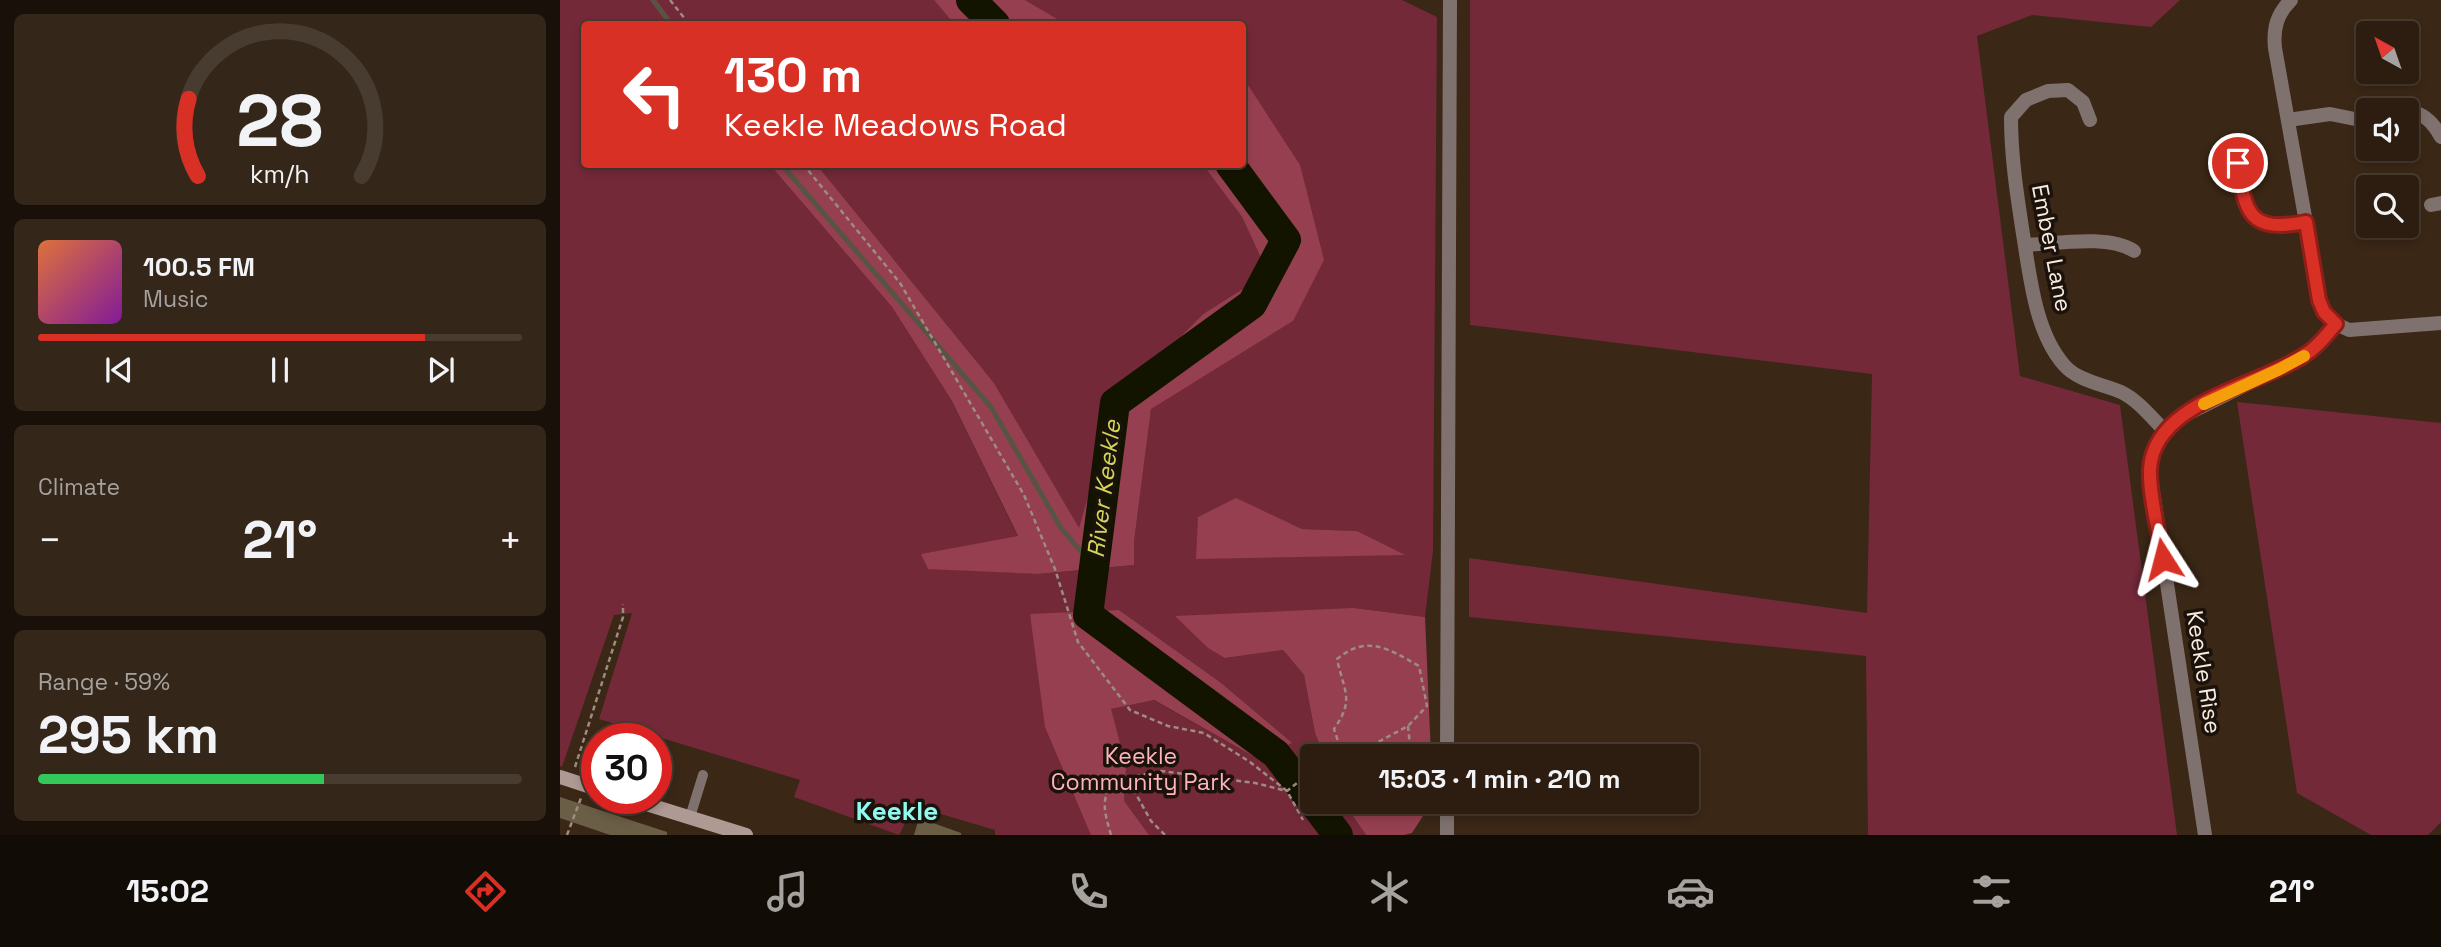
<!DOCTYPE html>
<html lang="en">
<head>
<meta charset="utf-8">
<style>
	body { margin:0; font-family:"Space Grotesk",sans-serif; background:#342619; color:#f1f3f6; height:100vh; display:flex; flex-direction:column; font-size:26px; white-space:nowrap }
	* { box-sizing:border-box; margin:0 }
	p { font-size:23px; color:#a6a29f }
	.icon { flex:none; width:38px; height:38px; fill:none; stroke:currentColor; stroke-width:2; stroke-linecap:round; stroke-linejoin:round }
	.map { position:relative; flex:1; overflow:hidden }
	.panel { display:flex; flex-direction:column; gap:14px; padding:14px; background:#181009; width:560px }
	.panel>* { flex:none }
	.guide { position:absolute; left:21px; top:21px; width:665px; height:147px; border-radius:7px; box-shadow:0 4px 10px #0003,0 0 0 2px #483b30; background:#d93025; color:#fff; overflow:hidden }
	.needle { width:46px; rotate:320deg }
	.fabs { position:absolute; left:1796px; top:21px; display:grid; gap:14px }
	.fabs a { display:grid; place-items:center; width:63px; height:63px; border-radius:7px; background:#2c1d10; box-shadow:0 4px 10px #0003,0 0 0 2px #483b30; font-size:35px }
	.speed { position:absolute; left:21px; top:723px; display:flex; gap:14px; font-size:35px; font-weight:700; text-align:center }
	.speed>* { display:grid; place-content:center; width:91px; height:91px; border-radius:50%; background:#2c1d10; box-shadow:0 4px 10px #0003,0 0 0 2px #483b30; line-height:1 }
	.speed .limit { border:10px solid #d22; background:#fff; color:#111 }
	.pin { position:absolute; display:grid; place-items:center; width:60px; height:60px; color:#fff; margin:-30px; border:4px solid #fff; border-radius:50%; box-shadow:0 2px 7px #0007 }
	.me { position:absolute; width:77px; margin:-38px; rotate:351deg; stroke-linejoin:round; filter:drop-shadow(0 0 5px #0008) }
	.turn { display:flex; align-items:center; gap:24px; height:147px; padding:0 28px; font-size:32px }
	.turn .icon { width:91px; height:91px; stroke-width:2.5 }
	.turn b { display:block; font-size:49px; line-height:60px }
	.big { font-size:52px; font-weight:700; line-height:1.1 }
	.panel .card { flex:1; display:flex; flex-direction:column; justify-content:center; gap:10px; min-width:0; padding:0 24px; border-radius:10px; background:#342619 }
	.panel .dial { align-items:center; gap:0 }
	.dial svg { height:182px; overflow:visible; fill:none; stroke:#483b30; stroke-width:7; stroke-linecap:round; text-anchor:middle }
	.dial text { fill:#f1f3f6; stroke:none }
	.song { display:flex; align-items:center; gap:21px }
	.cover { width:84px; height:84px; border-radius:10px; background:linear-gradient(135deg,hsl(20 70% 55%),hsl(290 70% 35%)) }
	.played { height:7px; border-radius:4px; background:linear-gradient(90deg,#d93025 80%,#483b30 80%) }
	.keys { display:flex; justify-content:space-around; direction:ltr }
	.heat { display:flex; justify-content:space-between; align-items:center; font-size:38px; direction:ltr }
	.charge { height:10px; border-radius:5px; background:linear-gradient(90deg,#34c759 59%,#483b30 0) }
	.trip { position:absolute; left:740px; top:744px; width:399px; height:70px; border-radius:7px; background:#2c1d10; box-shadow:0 4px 10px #0003,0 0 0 2px #483b30; font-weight:700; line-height:70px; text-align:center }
	.tabs { display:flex; height:112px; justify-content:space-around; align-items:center; background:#120c06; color:#a6a29f }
	.tabs .icon { width:49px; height:49px }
	.tabs .on { color:#d93025 }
	.tabs b { font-size:32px; color:#f1f3f6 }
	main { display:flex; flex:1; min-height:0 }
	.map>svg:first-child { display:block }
</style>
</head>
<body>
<main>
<section class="panel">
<div class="card dial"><svg viewBox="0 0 100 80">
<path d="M14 69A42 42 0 1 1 86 69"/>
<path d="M14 69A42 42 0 0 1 10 35" stroke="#d93025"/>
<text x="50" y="56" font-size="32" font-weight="700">28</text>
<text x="50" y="72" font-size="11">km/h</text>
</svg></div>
<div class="card">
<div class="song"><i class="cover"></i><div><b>100.5 FM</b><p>Music</p></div></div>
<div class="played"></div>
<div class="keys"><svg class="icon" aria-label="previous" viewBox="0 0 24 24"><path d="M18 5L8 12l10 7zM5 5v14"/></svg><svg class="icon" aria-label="pause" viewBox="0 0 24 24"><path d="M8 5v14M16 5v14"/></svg><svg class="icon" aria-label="next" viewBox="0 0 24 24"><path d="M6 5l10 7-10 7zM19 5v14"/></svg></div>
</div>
<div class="card"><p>Climate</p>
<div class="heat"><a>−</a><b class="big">21°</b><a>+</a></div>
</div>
<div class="card"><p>Range · 59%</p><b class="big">295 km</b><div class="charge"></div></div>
</section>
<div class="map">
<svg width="1881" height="835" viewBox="0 0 1881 835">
	<rect width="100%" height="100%" fill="#3a2716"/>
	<!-- green -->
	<g fill="#742939" fill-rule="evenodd">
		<path d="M0,0H374L394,24H24V164L210,165L332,307L392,401L458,537L362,554L368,568L478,574L574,565V542L591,408L733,321L685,82L683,84L682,24H506L465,0H842L877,17L873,551L865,617L794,608L665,658L723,650L744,675L755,733L764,756H752V802H783L806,835H435V830L354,806L339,835L234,797L240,780L39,719L72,613L54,615L2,767L0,766ZM676,499L742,529L797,531L843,555L638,517ZM559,610L660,682L731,743L700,760L593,700L551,709L477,651L470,615Z"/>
		<polygon points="910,0 1620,0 1591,27 1472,15 1417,36 1460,376 1560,405 1617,835 1308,835 1306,656 909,617 909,558 1307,613 1312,374 910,325"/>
		<polygon points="257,165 643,165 682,217 708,273 643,314 555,403 519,529 434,383"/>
		<polygon points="1677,402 1881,423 1881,822 1868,835 1811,835 1737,793"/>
	</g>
	<!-- forest -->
	<g fill="#963f50">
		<polygon points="374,0 465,0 506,24 394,24"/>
		<polygon points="686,82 740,165 764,260 733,321 591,409 574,542 574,565 478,574 368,569 361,554 458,536 392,401 332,307 210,165 257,165 434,383 519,528 555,403 643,314 708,273 682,217 643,165 682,164 682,84"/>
		<polygon points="676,498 742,529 797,531 845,555 636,559 638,517"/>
		<polygon points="794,608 865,617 871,756 764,756 755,733 744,675 723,650 665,658 648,648 615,616"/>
		<polygon points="559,610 660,682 732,743 700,760 594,700 551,709 566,766 564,801 589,835 531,835 485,727 470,614"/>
		<polygon points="783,802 872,802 852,833 844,835 806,835"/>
	</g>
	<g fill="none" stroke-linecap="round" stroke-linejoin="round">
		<!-- stream -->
		<g stroke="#585444" stroke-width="5">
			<polyline points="93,0 111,24"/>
			<polyline points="221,164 431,407 501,528 534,567"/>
		</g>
		<!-- river -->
		<g stroke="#131400" stroke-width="30">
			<polyline points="411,0 435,24"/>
			<polyline points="670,164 726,240 692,304 555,403 528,615 716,754 752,801"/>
			<polyline points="753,802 778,835"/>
		</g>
	</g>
	<!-- building -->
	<g fill="#6a5e46">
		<polygon points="0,797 107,832 107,835 50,835 0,818"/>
		<polygon points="359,818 401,833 401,835 354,835"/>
	</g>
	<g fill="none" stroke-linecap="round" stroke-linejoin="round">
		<!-- path -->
		<g stroke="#9d8d80" stroke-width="2.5" stroke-dasharray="5 3.5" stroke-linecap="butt">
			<polyline points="110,0 129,24"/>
			<polyline points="243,164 340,283 464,495 495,569 518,642 570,710 608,726 644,733 690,762 727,791 743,820"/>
			<polyline points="848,726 851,756"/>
			<path d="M783,756L774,729C795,699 784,692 777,659C807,634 829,649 859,666L867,706L848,726L792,756"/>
			<polyline points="15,767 63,617 63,604"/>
			<polyline points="567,778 601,771 695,783 727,791 752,771"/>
			<polyline points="829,802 845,811 853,802"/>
			<polyline points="7,835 21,798"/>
			<path d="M551,835C544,810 540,800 555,778H567L591,821L605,835"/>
		</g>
		<!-- lane -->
		<polyline stroke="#7f716e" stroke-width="10" points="130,817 143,775"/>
		<!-- street -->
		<g stroke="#7f716e" stroke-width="14">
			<path d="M1731,0C1717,14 1713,28 1715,48L1761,307L1776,324L1789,330L1881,323"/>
			<path d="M1846,111C1863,112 1873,122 1881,137"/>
			<path d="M1530,120L1523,102L1508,90L1488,91L1466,100L1451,117C1451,157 1457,195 1463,234C1470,276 1475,332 1504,365C1518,381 1542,384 1561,392C1578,400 1592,418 1605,431"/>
			<polyline points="1728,120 1770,114 1795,119 1808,119"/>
			<polyline points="1802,120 1807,146"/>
			<path d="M1678,163C1684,214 1690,233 1746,222"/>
			<polyline points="1871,205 1881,203"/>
			<path d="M1465,245C1495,244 1548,234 1574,251"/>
			<polyline points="887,756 890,0"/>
			<polyline points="887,835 887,802"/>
			<path d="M1645,835L1591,478C1589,454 1600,433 1619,418L1746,355L1776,324"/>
		</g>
		<!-- secondary -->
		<g stroke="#ae9993" stroke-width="14">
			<polyline points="0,777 37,789"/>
			<polyline points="67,798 186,835"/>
		</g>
	</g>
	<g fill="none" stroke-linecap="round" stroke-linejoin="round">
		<!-- route casing -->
		<g stroke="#8d1f18" stroke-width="18">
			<path id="route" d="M1603,559C1599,533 1589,495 1590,469C1594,401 1700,386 1746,354C1758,347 1767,334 1776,324L1764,312L1759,300L1746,222C1689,233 1685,214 1678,163"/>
		</g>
		<!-- route -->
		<use href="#route" stroke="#d93025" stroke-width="12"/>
		<!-- slow -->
		<polyline stroke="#f59e0b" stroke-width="12" points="1644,404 1720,369 1744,356"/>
	</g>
	<g text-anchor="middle" stroke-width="7" stroke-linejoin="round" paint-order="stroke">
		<!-- street labels -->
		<g font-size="23" fill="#f8ebe1" stroke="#1b120b">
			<text transform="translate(1492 248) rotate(79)" y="8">Ember Lane</text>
			<text transform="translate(1644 672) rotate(81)" y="8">Keekle Rise</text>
		</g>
		<!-- park labels -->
		<g font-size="23" fill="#feb3bd" stroke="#1b120b">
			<text x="581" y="764">Keekle<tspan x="581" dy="26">Community Park</tspan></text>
		</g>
		<!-- water labels -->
		<g font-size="24" font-style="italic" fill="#d2d75a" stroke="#1b120b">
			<text transform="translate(544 489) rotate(-83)" y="8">River Keekle</text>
		</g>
		<!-- quarter labels -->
		<g font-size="26" font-weight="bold" fill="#91faef" stroke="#1b120b">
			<text x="337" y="820">Keekle</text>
		</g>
	</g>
</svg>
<div class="fabs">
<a><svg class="needle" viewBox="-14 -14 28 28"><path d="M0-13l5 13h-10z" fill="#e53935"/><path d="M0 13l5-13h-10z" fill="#a6a29f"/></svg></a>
<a><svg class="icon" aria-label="sound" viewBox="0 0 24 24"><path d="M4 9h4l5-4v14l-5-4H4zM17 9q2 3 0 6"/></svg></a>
<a><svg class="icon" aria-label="search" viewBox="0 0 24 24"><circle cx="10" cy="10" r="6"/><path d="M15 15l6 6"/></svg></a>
</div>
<div class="speed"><div class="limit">30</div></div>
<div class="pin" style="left:1678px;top:163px;background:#d93025"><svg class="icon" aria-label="arrive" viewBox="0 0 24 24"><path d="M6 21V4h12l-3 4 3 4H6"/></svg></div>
<svg class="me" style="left:1603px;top:559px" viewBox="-20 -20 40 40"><path d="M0-17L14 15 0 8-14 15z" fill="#d93025" stroke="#fff" stroke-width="4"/></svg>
<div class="trip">15:03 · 1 min · 210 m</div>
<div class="guide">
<div class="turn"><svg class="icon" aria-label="left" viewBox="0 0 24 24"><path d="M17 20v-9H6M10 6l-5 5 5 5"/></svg><div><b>130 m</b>Keekle Meadows Road</div></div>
</div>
</div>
</main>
<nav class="tabs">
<b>15:02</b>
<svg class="icon on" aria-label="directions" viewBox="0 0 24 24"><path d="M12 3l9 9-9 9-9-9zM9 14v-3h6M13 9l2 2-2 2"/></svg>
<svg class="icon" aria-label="music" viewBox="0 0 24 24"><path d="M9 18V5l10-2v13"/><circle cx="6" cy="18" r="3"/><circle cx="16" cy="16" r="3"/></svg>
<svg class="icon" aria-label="phone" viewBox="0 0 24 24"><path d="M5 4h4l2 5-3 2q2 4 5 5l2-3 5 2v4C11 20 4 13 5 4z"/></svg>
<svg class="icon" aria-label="climate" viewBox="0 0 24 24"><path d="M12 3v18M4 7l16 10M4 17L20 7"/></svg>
<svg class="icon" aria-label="car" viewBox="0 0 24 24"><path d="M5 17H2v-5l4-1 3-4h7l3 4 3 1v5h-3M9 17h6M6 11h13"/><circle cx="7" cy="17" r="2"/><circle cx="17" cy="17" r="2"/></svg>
<svg class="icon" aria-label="filters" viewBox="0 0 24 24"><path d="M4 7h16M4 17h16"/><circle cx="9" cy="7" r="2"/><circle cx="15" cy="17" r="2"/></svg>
<b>21°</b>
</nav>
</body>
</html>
